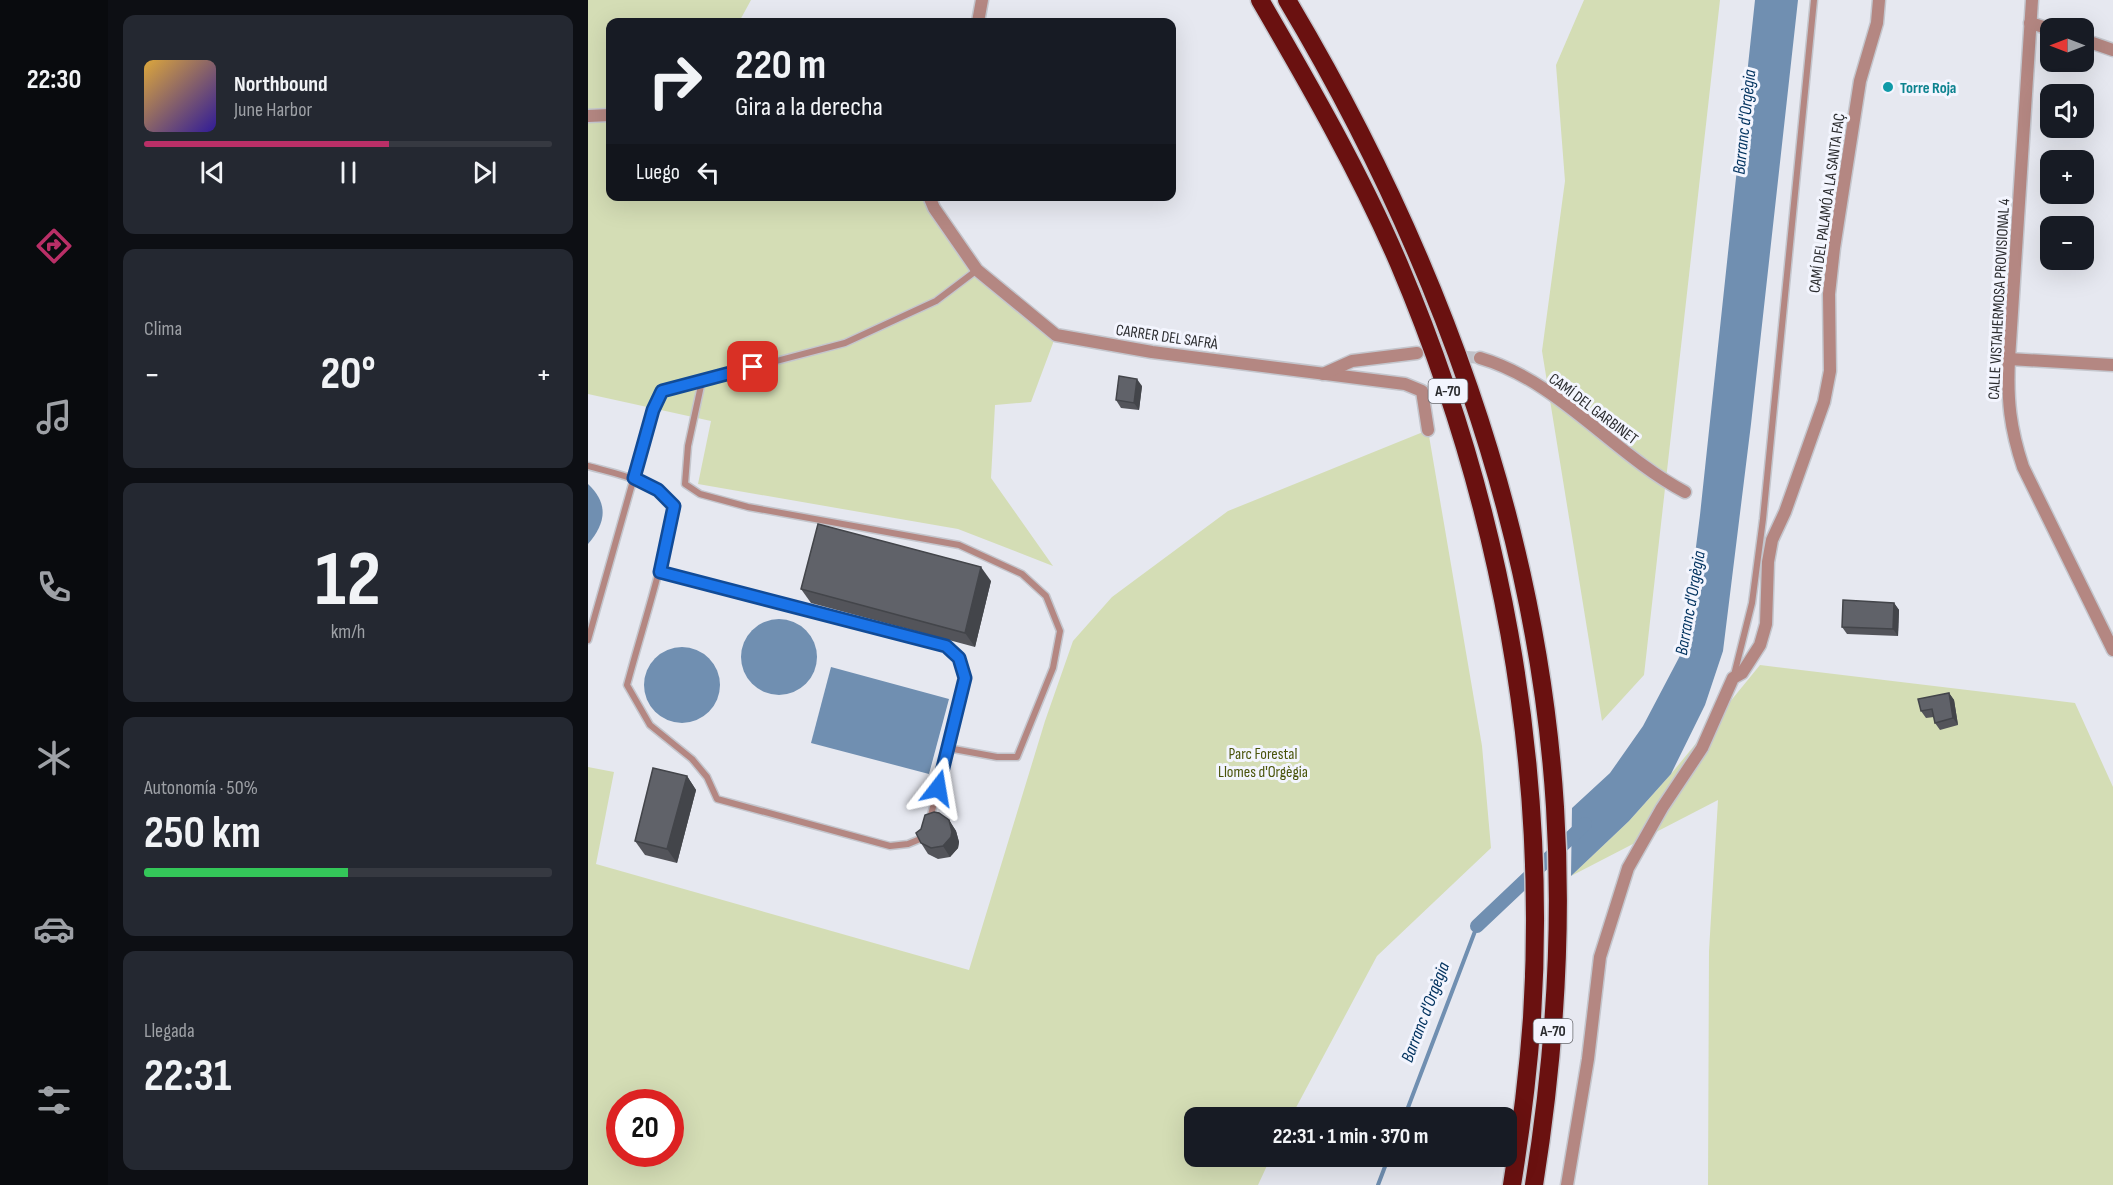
<!DOCTYPE html>
<html lang="es">
<head>
<meta charset="utf-8">
<style>
	body { margin:0; font-family:"Sofia Sans Condensed",sans-serif; background:#242831; color:#f1f3f6; height:100vh; display:flex; flex-direction:column; font-size:22px; white-space:nowrap }
	* { box-sizing:border-box; margin:0 }
	p { font-size:20px; color:#9ea1a6 }
	.icon { flex:none; width:33px; height:33px; fill:none; stroke:currentColor; stroke-width:2; stroke-linecap:round; stroke-linejoin:round }
	.map { position:relative; flex:1; overflow:hidden }
	.details { display:flex; flex-direction:column; gap:15px; padding:15px; background:#0d0f14; width:480px }
	.details>* { flex:none }
	.hud { position:absolute; left:18px; top:18px; width:570px; height:183px; border-radius:12px; box-shadow:0 6px 24px #0002; background:#171b24; color:#f1f3f6; overflow:hidden }
	.needle { width:39px; rotate:270deg }
	.fabs { position:absolute; left:1452px; top:18px; display:grid; gap:12px }
	.fabs a { display:grid; place-items:center; width:54px; height:54px; border-radius:12px; background:#171b24; box-shadow:0 6px 24px #0002; font-size:30px }
	.speed { position:absolute; left:18px; top:1089px; display:flex; gap:12px; font-size:30px; font-weight:700; text-align:center }
	.speed>* { display:grid; place-content:center; width:78px; height:78px; border-radius:50%; background:#171b24; box-shadow:0 6px 24px #0002; line-height:1 }
	.speed .limit { border:9px solid #d22; background:#fff; color:#111 }
	.pin { position:absolute; display:grid; place-items:center; width:51px; height:51px; color:#fff; margin:-26px; border-radius:12px; box-shadow:0 3px 9px #0006 }
	.me { position:absolute; width:66px; margin:-33px; rotate:14deg; stroke-linejoin:round; filter:drop-shadow(0 0 4px #0008) }
	.turn { display:flex; align-items:center; gap:21px; height:126px; padding:0 30px; font-size:27px }
	.turn .icon { width:78px; height:78px; stroke-width:2.5 }
	.turn b { display:block; font-size:42px; line-height:51px }
	.then { display:flex; align-items:center; height:57px; padding:0 30px; background:#0003; gap:12px; font-size:22px }
	.big { font-size:45px; font-weight:700; line-height:1.1 }
	.details .tile { flex:1; display:flex; flex-direction:column; justify-content:center; gap:9px; min-width:0; padding:0 21px; border-radius:12px; background:#242831 }
	.details .dial { align-items:center; gap:0 }
	.dial b { font-size:78px; line-height:1 }
	.song { display:flex; align-items:center; gap:18px }
	.cover { width:72px; height:72px; border-radius:9px; background:linear-gradient(135deg,hsl(40 70% 55%),hsl(250 70% 35%)) }
	.played { height:6px; border-radius:3px; background:linear-gradient(90deg,#ba2f67 60%,#363941 60%) }
	.keys { display:flex; justify-content:space-around; direction:ltr }
	.heat { display:flex; justify-content:space-between; align-items:center; font-size:33px; direction:ltr }
	.charge { height:9px; border-radius:4px; background:linear-gradient(90deg,#34c759 50%,#363941 0) }
	.trip { position:absolute; left:596px; top:1107px; width:333px; height:60px; border-radius:12px; background:#171b24; box-shadow:0 6px 24px #0002; font-weight:700; line-height:60px; text-align:center }
	main { display:flex; flex:1; min-height:0 }
	.dock { display:flex; flex-direction:column; width:108px; justify-content:space-around; align-items:center; background:#090b0e; color:#9ea1a6 }
	.dock .icon { width:42px; height:42px }
	.dock .selected { color:#ba2f67 }
	.dock b { font-size:27px; color:#f1f3f6 }
	.map>svg:first-child { display:block }
</style>
</head>
<body>
<main>
<nav class="dock">
<b>22:30</b>
<svg class="icon selected" aria-label="directions" viewBox="0 0 24 24"><path d="M12 3l9 9-9 9-9-9zM9 14v-3h6M13 9l2 2-2 2"/></svg>
<svg class="icon" aria-label="music" viewBox="0 0 24 24"><path d="M9 18V5l10-2v13"/><circle cx="6" cy="18" r="3"/><circle cx="16" cy="16" r="3"/></svg>
<svg class="icon" aria-label="phone" viewBox="0 0 24 24"><path d="M5 4h4l2 5-3 2q2 4 5 5l2-3 5 2v4C11 20 4 13 5 4z"/></svg>
<svg class="icon" aria-label="climate" viewBox="0 0 24 24"><path d="M12 3v18M4 7l16 10M4 17L20 7"/></svg>
<svg class="icon" aria-label="car" viewBox="0 0 24 24"><path d="M5 17H2v-5l4-1 3-4h7l3 4 3 1v5h-3M9 17h6M6 11h13"/><circle cx="7" cy="17" r="2"/><circle cx="17" cy="17" r="2"/></svg>
<svg class="icon" aria-label="filters" viewBox="0 0 24 24"><path d="M4 7h16M4 17h16"/><circle cx="9" cy="7" r="2"/><circle cx="15" cy="17" r="2"/></svg>
</nav>
<section class="details">
<div class="tile">
<div class="song"><i class="cover"></i><div><b>Northbound</b><p>June Harbor</p></div></div>
<div class="played"></div>
<div class="keys"><svg class="icon" aria-label="previous" viewBox="0 0 24 24"><path d="M18 5L8 12l10 7zM5 5v14"/></svg><svg class="icon" aria-label="pause" viewBox="0 0 24 24"><path d="M8 5v14M16 5v14"/></svg><svg class="icon" aria-label="next" viewBox="0 0 24 24"><path d="M6 5l10 7-10 7zM19 5v14"/></svg></div>
</div>
<div class="tile"><p>Clima</p>
<div class="heat"><a>−</a><b class="big">20°</b><a>+</a></div>
</div>
<div class="tile dial"><b>12</b><p>km/h</p></div>
<div class="tile"><p>Autonomía · 50%</p><b class="big">250 km</b><div class="charge"></div></div>
<div class="tile"><p>Llegada</p><b class="big">22:31</b></div>
</section>
<div class="map">
<svg width="1525" height="1185" viewBox="0 0 1525 1185">
	<rect width="100%" height="100%" fill="#e6e8f0"/>
	<!-- green -->
	<g fill="#d4ddb5" fill-rule="evenodd">
		<polygon points="0,0 163,0 151,22 22,22 22,196 341,197 389,269 468,335 443,402 407,405 403,478 465,566 370,529 110,484 123,421 0,394"/>
		<polygon points="996,0 1132,0 1056,675 1014,721 954,351 977,181 968,65"/>
		<path d="M840,430L894,746L903,848L789,956L703,1117L606,1118V1156L683,1157L670,1185H0V767L26,772L8,864L381,970L457,721L485,641L524,597L640,511ZM32,1102H82V1154H32Z"/>
		<polygon points="1172,665 1487,703 1525,787 1525,1185 1120,1185 1121,951 1130,800 983,876 1041,821 1083,774"/>
	</g>
	<!-- water -->
	<g fill="#708fb1">
		<polygon points="1167,0 1210,0 1163,424 1135,651 1117,705 1083,774 1041,821 983,876 984,808 1022,773 1055,726 1095,650 1112,515"/>
		<path d="M0,484C21,504 18,523 0,544Z"/>
		<circle cx="191" cy="657" r="38"/>
		<circle cx="94" cy="685" r="38"/>
		<polygon points="243,667 361,699 341,774 223,743"/>
	</g>
	<g fill="none" stroke-linecap="round" stroke-linejoin="round">
		<!-- stream -->
		<g stroke="#708fb1" stroke-width="4">
			<polyline points="816,1118 889,926"/>
			<polyline points="790,1185 801,1156"/>
		</g>
		<!-- canal -->
		<polyline stroke="#708fb1" stroke-width="14" points="889,926 997,824"/>
		<!-- street-tunnel -->
		<polyline stroke="#c1c2c9" stroke-width="12" stroke-dasharray="12 6" stroke-linecap="butt" points="842,354 892,358"/>
		<!-- lane casing -->
		<g stroke="#c4c6cd" stroke-width="9">
			<g id="lane">
				<polyline points="114,381 100,446 97,484 112,494 160,507 371,545 434,574 458,596 472,631 465,668 429,757 409,757 360,748"/>
				<path d="M0,466C37,476 57,478 85,506C75,567 55,625 39,685L62,725L104,759L119,777L129,799L302,846L320,844L337,837"/>
				<polyline points="72,572 358,646 371,658 377,678 342,819"/>
				<polyline points="0,640 65,410 74,391 257,343 348,301 389,270"/>
				<polyline points="1146,675 1164,603 1175,519 1226,0"/>
			</g>
		</g>
		<!-- street casing -->
		<g stroke="#c4c6cd" stroke-width="15">
			<g id="street">
				<path d="M1444,0L1421,359C1419,400 1422,428 1435,467L1525,650"/>
				<polyline points="390,22 394,0"/>
				<polyline points="1442,23 1462,29"/>
				<polyline points="1496,40 1525,50"/>
				<polyline points="0,116 22,115"/>
				<polyline points="341,196 346,208 389,270 468,335 564,352 817,384 834,391 840,430"/>
				<path d="M892,358C971,381 1025,454 1097,492"/>
				<polyline points="1421,359 1525,365"/>
				<polyline points="735,374 764,361 829,353"/>
				<polyline points="979,1185 1000,1059 1012,957 1040,868 1074,808 1114,748 1145,678 1154,673 1172,645 1178,624 1180,562 1184,540 1197,512 1236,402 1242,371 1241,294 1246,248 1272,81 1289,23 1291,0"/>
			</g>
		</g>
		<!-- highway casing -->
		<g stroke="#c4c6cd" stroke-width="21">
			<g id="highway">
				<path d="M672,0C722,86 772,173 811,264C912,502 960,760 944,1018C940,1074 933,1130 924,1185"/>
				<path d="M699,0C845,245 949,521 967,807C975,933 966,1060 946,1185"/>
			</g>
		</g>
		<!-- lane -->
		<use href="#lane" stroke="#b48782" stroke-width="6"/>
		<!-- street -->
		<use href="#street" stroke="#b48782" stroke-width="12"/>
		<!-- highway -->
		<use href="#highway" stroke="#6a1110" stroke-width="18"/>
	</g>
	<!-- wall -->
	<g fill="#53545a">
		<polygon points="554,386 551,410 533,408 528,400"/>
		<polygon points="403,581 387,647 223,603 213,589"/>
		<polygon points="1306,603 1311,610 1310,636 1259,634 1254,627"/>
		<polygon points="1361,693 1366,700 1370,725 1352,730 1347,723 1346,717 1338,718 1333,711"/>
		<polygon points="99,776 108,790 89,863 57,855 47,841"/>
		<polygon points="361,820 368,831 371,842 370,848 362,857 350,859 340,854 333,843"/>
	</g>
	<!-- shaded-wall -->
	<g fill="#43454a">
		<polygon points="549,379 554,386 551,410 546,403"/>
		<polygon points="393,567 403,581 387,647 377,633"/>
		<polygon points="1306,603 1311,610 1310,636 1305,629"/>
		<polygon points="1361,693 1366,700 1370,725 1365,718"/>
		<polygon points="99,776 108,790 89,863 79,849"/>
		<polygon points="361,820 368,831 371,842 370,848 362,857 355,846"/>
	</g>
	<!-- building -->
	<g fill="#606269" stroke="#43454a" stroke-width="1.5">
		<polygon points="531,376 549,379 546,403 528,400"/>
		<polygon points="230,524 393,567 377,633 213,589"/>
		<polygon points="1255,600 1306,603 1305,629 1254,627"/>
		<polygon points="1361,693 1365,718 1347,723 1344,709 1333,711 1330,699"/>
		<polygon points="65,768 99,776 79,849 47,841"/>
		<polygon points="346,812 351,813 361,820 364,832 363,837 355,846 343,848 333,843 328,833 333,829 337,815"/>
	</g>
	<g fill="none" stroke-linecap="round" stroke-linejoin="round">
		<!-- route casing -->
		<g stroke="#114b97" stroke-width="15">
			<polyline id="route" points="165,367 74,391 65,410 46,478 70,490 86,506 72,572 358,646 371,658 377,678 350,788"/>
		</g>
		<!-- route -->
		<use href="#route" stroke="#1a73e8" stroke-width="10"/>
	</g>
	<!-- markers -->
	<circle fill="#0f9aa8" stroke="#f3f5fe" stroke-width="2" cx="1300" cy="87" r="6"/>
	<g text-anchor="middle" stroke-width="6" stroke-linejoin="round" paint-order="stroke">
		<!-- shield labels -->
		<g fill="#f3f5fe" stroke="#67686d" stroke-width="1.5">
			<rect x="840.5" y="379" width="39" height="24" rx="4.5"/>
			<rect x="945.5" y="1019" width="39" height="24" rx="4.5"/>
		</g>
		<g font-size="15" font-weight="bold" fill="#2b2c2f">
			<text x="860" y="396">A-70</text>
			<text x="965" y="1036">A-70</text>
		</g>
		<!-- culture labels -->
		<g font-size="16" font-weight="bold" fill="#0d838f" stroke="#f3f5fe" text-anchor="start">
			<text x="1312" y="93">Torre Roja</text>
		</g>
		<!-- street labels -->
		<g font-size="16" fill="#2b2c2f" stroke="#f3f5fe">
			<text transform="translate(1238 203) rotate(-82)" y="6">CAMÍ DEL PALAMÓ A LA SANTA FAÇ</text>
			<text transform="translate(1410 299) rotate(-87)" y="6">CALLE VISTAHERMOSA PROVISIONAL 4</text>
			<text transform="translate(579 336) rotate(8)" y="6">CARRER DEL SAFRÀ</text>
			<text transform="translate(1006 408) rotate(37)" y="6">CAMÍ DEL GARBINET</text>
		</g>
		<!-- park labels -->
		<g font-size="16" fill="#4a540b" stroke="#f3f5fe">
			<text x="675" y="759">Parc Forestal<tspan x="675" dy="18">Llomes d'Orgègia</tspan></text>
		</g>
		<!-- water labels -->
		<g font-size="18" font-style="italic" fill="#00325f" stroke="#f3f5fe">
			<text transform="translate(1156 122) rotate(-84)" y="6">Barranc d'Orgègia</text>
			<text transform="translate(1102 603) rotate(-80)" y="6">Barranc d'Orgègia</text>
			<text transform="translate(837 1012) rotate(-69)" y="6">Barranc d'Orgègia</text>
		</g>
	</g>
</svg>
<div class="fabs">
<a><svg class="needle" viewBox="-14 -14 28 28"><path d="M0-13l5 13h-10z" fill="#e53935"/><path d="M0 13l5-13h-10z" fill="#9ea1a6"/></svg></a>
<a><svg class="icon" aria-label="sound" viewBox="0 0 24 24"><path d="M4 9h4l5-4v14l-5-4H4zM17 9q2 3 0 6"/></svg></a>
<a>+</a>
<a>−</a>
</div>
<div class="speed"><div class="limit">20</div></div>
<div class="pin" style="left:165px;top:367px;background:#d93025"><svg class="icon" aria-label="arrive" viewBox="0 0 24 24"><path d="M6 21V4h12l-3 4 3 4H6"/></svg></div>
<svg class="me" style="left:350px;top:788px" viewBox="-20 -20 40 40"><path d="M0-17L14 15 0 8-14 15z" fill="#1a73e8" stroke="#fff" stroke-width="4"/></svg>
<div class="trip">22:31 · 1 min · 370 m</div>
<div class="hud">
<div class="turn"><svg class="icon" aria-label="right" viewBox="0 0 24 24"><path d="M7 20v-9h11M14 6l5 5-5 5"/></svg><div><b>220 m</b>Gira a la derecha</div></div>
<div class="then">Luego<svg class="icon" aria-label="left" viewBox="0 0 24 24"><path d="M17 20v-9H6M10 6l-5 5 5 5"/></svg></div>
</div>
</div>
</main>
</body>
</html>
